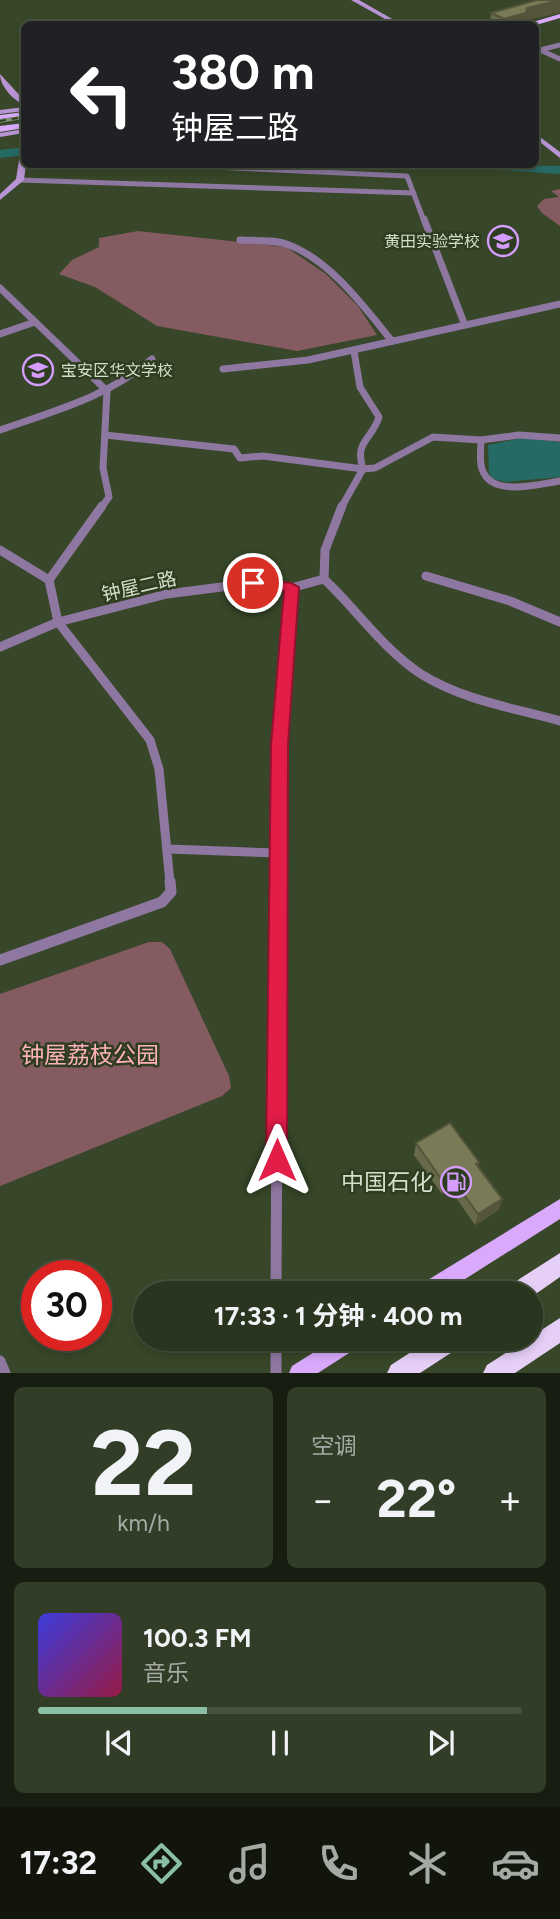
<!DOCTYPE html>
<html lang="zh">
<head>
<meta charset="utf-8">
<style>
	body { margin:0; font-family:Figtree,"Noto Sans SC",sans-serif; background:#323d28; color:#f1f3f6; height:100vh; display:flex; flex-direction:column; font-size:26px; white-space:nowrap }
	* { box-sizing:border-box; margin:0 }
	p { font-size:23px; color:#a5aba4 }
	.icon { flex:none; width:38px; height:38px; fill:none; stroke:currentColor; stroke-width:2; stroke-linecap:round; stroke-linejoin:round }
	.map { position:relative; height:1373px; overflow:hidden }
	.panel { display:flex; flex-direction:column; gap:14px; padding:14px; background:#171d11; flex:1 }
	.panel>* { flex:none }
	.banner { position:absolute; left:21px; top:21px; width:518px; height:147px; border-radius:10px; box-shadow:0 4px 10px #0003,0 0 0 2px #46503d; background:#202124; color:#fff; overflow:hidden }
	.speed { position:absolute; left:21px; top:1260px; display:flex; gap:14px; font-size:35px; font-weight:700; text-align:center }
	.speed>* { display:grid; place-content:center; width:91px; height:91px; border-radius:50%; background:#2a351f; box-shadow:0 4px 10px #0003,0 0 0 2px #46503d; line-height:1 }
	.speed .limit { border:10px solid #d22; background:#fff; color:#111 }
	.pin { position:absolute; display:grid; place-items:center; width:60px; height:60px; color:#fff; margin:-30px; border:4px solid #fff; border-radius:50%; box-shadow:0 2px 7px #0007 }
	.me { position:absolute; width:77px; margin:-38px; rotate:0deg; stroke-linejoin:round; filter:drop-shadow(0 0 5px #0008) }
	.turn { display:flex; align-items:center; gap:24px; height:147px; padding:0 35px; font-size:32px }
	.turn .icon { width:91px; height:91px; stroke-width:2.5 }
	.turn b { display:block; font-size:49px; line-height:60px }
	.big { font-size:52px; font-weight:700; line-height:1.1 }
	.panel .tile { flex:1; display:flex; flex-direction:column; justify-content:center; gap:10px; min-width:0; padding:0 24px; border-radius:10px; background:#323d28 }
	.panel .dial { align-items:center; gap:0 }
	.dial b { font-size:91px; line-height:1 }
	.song { display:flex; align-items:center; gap:21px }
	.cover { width:84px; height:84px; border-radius:10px; background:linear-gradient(135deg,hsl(240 70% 55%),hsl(340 70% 35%)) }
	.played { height:7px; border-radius:4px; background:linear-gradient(90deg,#8abfa5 35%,#46503d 35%) }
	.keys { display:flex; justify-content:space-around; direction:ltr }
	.heat { display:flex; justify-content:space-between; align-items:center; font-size:38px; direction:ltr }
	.panel .tiles { flex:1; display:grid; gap:14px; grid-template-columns:1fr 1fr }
	.tile:last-child { grid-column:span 2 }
	.trip { position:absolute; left:133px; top:1281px; width:410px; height:70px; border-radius:35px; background:#2a351f; box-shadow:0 4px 10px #0003,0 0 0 2px #46503d; font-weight:700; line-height:70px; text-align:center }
	.tabs { display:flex; height:112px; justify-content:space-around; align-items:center; background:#11150c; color:#a5aba4 }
	.tabs .icon { width:49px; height:49px }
	.tabs .selected { color:#8abfa5 }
	.tabs b { font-size:32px; color:#f1f3f6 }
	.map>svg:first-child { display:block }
</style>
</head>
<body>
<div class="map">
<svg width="560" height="1373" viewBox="0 0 560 1373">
	<rect width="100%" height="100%" fill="#384729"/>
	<!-- green -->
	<g fill="#845b60">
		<polygon points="560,189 560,226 542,213 537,206 544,199 559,197 551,191"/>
		<polygon points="138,231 286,247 326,274 358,306 377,335 297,351 157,326 95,287 59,274 72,260 99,247 99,238"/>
		<polygon points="162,942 170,949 229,1076 231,1088 222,1096 0,1186 0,994 149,942"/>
	</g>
	<!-- water -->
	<polygon fill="#266a66" points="522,438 560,442 560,477 505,482 492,478 489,473 488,445"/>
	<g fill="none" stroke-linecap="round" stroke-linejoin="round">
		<!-- river -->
		<g fill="#266a66" fill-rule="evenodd">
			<polygon points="24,147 24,155 0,158 0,150"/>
			<polygon points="466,164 560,166 560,174 472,168"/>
		</g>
		<!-- street-far3 -->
		<g stroke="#8e77a0" stroke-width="5">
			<polyline points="540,50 560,59"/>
			<polyline points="536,51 560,45"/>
			<polyline points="45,164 191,166 407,176 424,221"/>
			<polyline points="20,180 414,193"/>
		</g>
		<!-- street-far2 -->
		<g stroke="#8e77a0" stroke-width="7">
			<polyline points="424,219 464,323"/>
			<path d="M240,240C256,241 274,239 289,245C331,261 364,307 392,341"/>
			<polyline points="0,288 107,391 103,468 109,497 101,508"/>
			<polyline points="0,334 35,322"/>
			<polyline points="223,369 308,360 560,304"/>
			<path d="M0,430C54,411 108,397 152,359"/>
			<polyline points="105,435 234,449 240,458 263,456 363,469 375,468 433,437 481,440 519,435 560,438"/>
			<path d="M481,440C481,449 479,460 482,469C491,498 539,484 560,481"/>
			<path d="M341,508L363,469C354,441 372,440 379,417L360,387L354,351"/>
		</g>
		<!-- street-far1 -->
		<g stroke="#8e77a0" stroke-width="9">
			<polyline points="102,506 49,580 58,622 150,740 159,769 170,883"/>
			<path d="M342,506L325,550L324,579C357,610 383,649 421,674C462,700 514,708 560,721"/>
			<polyline points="0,550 49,580"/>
			<polyline points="426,576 510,601 560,622"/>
			<polyline points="0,647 58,622 167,594 253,583 291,588 324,579"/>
			<polyline points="168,849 277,853"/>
			<polyline points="278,883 279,745 291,588"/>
		</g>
		<!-- street -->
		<g stroke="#8e77a0" stroke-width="11">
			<polyline points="0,960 162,902 171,892 170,881"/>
			<polyline points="276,1293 278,881"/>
			<polyline points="276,1339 276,1373"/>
			<polyline points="0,1361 5,1373"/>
		</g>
		<!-- secondary -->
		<g fill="#b994d4" fill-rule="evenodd">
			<polygon points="351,0 359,0 401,24 394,24"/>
			<path d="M0,74L24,100V105C13,100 0,86 0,74Z"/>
			<polygon points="24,107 24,111 0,114 0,110"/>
			<polygon points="24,129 24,133 0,137 0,133"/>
			<polygon points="536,134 560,152 560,158 536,139"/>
			<polygon points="21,148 24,148 26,164 24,180 0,200 0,194 16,179"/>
		</g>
		<!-- primary -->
		<g fill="#d9aafc" fill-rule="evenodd">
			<polygon points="560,14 560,18 536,25 526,24"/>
			<polygon points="508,15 512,17 511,19 489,24 479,24"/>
			<polygon points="24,112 24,116 0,119 0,115"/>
			<polygon points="24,123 24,128 0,132 0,126"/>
			<polygon points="560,1199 560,1219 443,1293 415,1293 418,1286"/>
			<polygon points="335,1339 363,1339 360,1346 318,1373 289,1373 292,1366"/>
		</g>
		<!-- highway -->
		<g fill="#e5cff7" fill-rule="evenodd">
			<polygon points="560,1253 560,1277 530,1298 530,1293 507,1293 510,1285"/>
			<polygon points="560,1318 560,1343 515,1373 483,1373 487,1365"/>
			<polygon points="431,1339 464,1339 460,1347 420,1373 387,1373 391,1365"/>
		</g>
		<!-- rail casing -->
		<g stroke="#818e75" stroke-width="3.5">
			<polyline id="rail" points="0,121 24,117"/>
		</g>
		<!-- rail -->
		<use href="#rail" stroke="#2e3d1f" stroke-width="2" stroke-dasharray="6" stroke-linecap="butt"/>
	</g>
	<!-- wall -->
	<g fill="#68694a">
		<polygon points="491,13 525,21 524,24 490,24"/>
		<polygon points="416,1143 479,1162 478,1166 499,1210 475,1225 450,1189 442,1194 414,1155"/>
	</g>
	<!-- shaded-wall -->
	<g fill="#55553c">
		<polygon points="560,0 560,13 525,21 524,24 503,24 504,19 527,8"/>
		<polygon points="452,1178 450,1189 442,1194 444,1183"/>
		<polygon points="502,1199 499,1210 475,1225 478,1214"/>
	</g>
	<!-- building -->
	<g fill="#797a56" stroke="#55553c" stroke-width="2">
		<polygon points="537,0 560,0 527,8 526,13 504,19 491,13"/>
		<polygon points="450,1123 479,1162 476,1164 502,1199 478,1214 452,1178 444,1183 416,1143"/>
	</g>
	<!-- route -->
	<polygon fill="#e11d48" stroke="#92132f" stroke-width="2" points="253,578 291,583 299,587 288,745 287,1160 284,1167 277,1170 269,1167 266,1160 271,745 284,591 248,587 246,583 248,580"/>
	<!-- icons -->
	<defs>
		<g id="school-ring" transform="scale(1.575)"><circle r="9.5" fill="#2e3d1f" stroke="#d49cfc" stroke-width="1.5"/><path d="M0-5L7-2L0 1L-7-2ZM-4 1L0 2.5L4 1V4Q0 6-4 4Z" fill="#d49cfc"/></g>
		<g id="fuel-ring" transform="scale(1.575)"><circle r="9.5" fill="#2e3d1f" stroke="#d49cfc" stroke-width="1.5"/><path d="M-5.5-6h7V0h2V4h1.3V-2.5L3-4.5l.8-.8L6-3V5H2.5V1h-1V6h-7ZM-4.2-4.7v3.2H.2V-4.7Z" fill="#d49cfc"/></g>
	</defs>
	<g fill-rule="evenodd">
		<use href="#school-ring" x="503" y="241"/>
		<use href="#school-ring" x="38" y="370"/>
		<use href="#fuel-ring" x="456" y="1182"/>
	</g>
	<g text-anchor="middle" stroke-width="5" stroke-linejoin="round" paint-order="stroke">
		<!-- far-poi labels -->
		<g font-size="16" fill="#d4decc" stroke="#2e3d1f" text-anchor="end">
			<text x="480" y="247">黄田实验学校</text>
			<text x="61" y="376" text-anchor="start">宝安区华文学校</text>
		</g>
		<!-- street labels -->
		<g font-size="19" fill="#d4decc" stroke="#2e3d1f">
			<text transform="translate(139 586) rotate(-13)" y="7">钟屋二路</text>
		</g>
		<!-- near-park labels -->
		<g font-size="23" fill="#ffb1bc" stroke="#2e3d1f">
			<text x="90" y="1063">钟屋荔枝公园</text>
		</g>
		<!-- near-poi labels -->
		<g font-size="23" fill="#d4decc" stroke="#2e3d1f" text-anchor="end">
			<text x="433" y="1190">中国石化</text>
		</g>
	</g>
</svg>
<div class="speed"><div class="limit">30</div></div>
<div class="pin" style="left:253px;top:583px;background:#d93025"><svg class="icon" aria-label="arrive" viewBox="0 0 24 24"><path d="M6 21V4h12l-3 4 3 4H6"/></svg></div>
<svg class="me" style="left:277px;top:1160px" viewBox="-20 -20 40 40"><path d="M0-17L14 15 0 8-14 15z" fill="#e11d48" stroke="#fff" stroke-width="4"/></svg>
<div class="trip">17:33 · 1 分钟 · 400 m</div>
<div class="banner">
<div class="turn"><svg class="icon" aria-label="left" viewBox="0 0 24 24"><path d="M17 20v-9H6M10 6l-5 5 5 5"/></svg><div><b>380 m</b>钟屋二路</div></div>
</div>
</div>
<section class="panel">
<div class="tiles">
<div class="tile dial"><b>22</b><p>km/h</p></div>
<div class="tile"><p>空调</p>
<div class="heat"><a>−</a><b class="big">22°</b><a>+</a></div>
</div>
<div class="tile">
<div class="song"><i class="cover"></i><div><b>100.3 FM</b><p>音乐</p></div></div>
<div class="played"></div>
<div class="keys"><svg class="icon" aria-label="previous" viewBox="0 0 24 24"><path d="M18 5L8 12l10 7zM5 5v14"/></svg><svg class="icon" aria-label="pause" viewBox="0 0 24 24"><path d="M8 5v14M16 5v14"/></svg><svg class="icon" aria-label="next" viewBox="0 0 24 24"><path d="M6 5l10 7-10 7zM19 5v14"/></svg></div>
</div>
</div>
</section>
<nav class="tabs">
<b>17:32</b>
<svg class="icon selected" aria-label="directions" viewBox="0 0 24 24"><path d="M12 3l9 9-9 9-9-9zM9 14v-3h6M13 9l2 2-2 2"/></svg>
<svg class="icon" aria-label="music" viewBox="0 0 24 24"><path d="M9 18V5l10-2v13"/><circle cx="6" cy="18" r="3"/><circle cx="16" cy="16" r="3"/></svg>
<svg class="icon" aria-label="phone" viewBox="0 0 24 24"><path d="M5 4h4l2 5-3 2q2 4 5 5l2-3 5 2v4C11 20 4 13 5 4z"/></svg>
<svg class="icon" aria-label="climate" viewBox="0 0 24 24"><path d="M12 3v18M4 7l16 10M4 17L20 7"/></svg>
<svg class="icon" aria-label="car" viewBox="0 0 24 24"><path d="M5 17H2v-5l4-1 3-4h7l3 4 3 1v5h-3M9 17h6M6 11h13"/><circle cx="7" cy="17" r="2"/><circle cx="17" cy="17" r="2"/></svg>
</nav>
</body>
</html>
